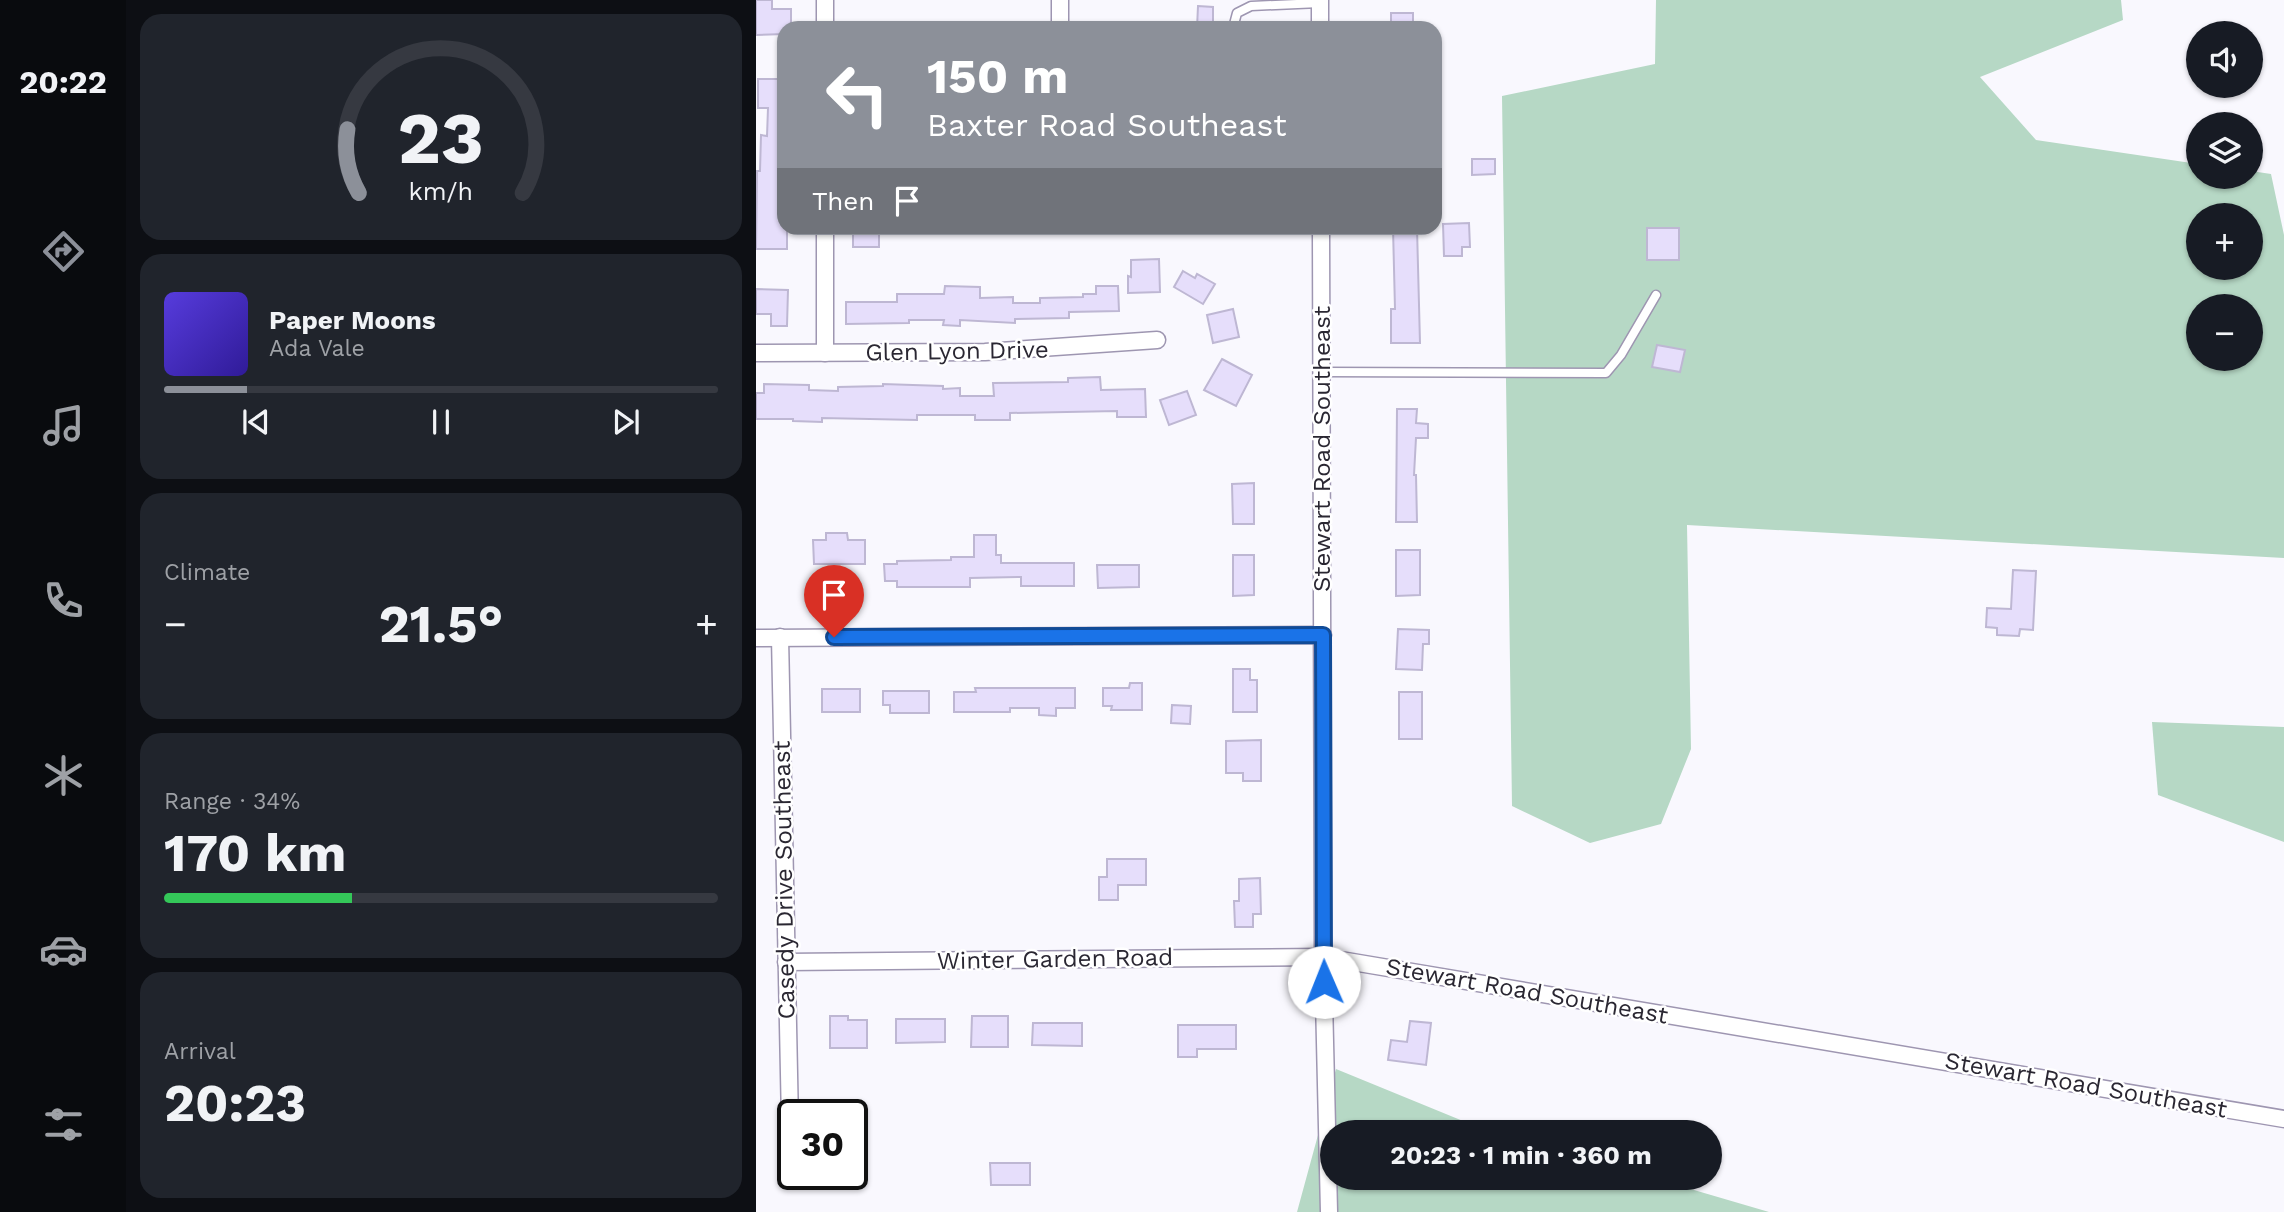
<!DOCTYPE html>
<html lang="en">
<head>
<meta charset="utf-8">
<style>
	body { margin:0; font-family:"Work Sans",sans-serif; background:#20242c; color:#f1f3f6; height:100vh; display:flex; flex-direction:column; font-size:26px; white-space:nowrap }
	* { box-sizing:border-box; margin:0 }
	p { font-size:23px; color:#9ea1a6 }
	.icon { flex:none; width:38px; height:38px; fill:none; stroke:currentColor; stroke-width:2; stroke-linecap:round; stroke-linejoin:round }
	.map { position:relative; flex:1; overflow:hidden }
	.side { display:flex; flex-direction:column; gap:14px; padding:14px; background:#0d0f14; width:630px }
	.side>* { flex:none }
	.hud { position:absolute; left:21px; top:21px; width:665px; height:214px; border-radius:21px; box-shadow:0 2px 5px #0004; background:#8c9099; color:#fff; overflow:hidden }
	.fabs { position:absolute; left:1430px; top:21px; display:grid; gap:14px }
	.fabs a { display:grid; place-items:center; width:77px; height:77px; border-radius:50%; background:#171b24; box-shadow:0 2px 5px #0004; font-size:35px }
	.speed { position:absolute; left:21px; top:1099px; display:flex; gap:14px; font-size:35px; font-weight:700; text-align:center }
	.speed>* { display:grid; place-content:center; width:91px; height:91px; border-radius:50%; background:#171b24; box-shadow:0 2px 5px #0004; line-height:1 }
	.speed .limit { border:4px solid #111; border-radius:10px; background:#fff; color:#111 }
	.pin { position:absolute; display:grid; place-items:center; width:60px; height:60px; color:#fff; margin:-72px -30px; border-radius:50% 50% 50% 0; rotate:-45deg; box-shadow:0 0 7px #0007 }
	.pin .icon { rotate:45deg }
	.me { position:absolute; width:77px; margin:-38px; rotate:359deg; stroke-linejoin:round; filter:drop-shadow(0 0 5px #0008) }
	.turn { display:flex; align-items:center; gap:24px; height:147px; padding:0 35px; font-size:32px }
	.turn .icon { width:91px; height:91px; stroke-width:2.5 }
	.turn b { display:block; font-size:49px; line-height:60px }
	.then { display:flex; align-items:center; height:66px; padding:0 35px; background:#0003; gap:14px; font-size:26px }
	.big { font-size:52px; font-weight:700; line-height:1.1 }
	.side .card { flex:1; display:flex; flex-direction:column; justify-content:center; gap:10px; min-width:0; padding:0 24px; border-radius:21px; background:#20242c }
	.side .dial { align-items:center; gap:0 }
	.dial svg { height:182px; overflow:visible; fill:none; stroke:#363941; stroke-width:7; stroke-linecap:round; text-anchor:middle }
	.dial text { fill:#f1f3f6; stroke:none }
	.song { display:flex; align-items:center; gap:21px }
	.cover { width:84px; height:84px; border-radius:10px; background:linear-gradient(135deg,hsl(250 70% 55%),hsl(250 70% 35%)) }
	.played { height:7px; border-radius:4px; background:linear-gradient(90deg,#8c9099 15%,#363941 15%) }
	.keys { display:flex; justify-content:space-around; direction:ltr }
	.heat { display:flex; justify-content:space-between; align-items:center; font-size:38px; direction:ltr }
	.charge { height:10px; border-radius:5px; background:linear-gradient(90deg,#34c759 34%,#363941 0) }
	.trip { position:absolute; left:564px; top:1120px; width:402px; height:70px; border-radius:35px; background:#171b24; box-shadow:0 2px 5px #0004; font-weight:700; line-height:70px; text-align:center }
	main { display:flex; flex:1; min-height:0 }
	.dock { display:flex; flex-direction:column; width:126px; justify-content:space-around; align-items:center; background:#090b0e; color:#9ea1a6 }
	.dock .icon { width:49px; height:49px }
	.dock .selected { color:#8c9099 }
	.dock b { font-size:32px; color:#f1f3f6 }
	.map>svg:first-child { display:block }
</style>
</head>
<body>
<main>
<nav class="dock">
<b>20:22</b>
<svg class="icon selected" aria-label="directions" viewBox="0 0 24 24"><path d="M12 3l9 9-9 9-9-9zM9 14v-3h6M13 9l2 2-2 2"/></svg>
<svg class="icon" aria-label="music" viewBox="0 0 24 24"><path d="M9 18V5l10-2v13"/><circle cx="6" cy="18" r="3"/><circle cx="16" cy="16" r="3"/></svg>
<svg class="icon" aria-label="phone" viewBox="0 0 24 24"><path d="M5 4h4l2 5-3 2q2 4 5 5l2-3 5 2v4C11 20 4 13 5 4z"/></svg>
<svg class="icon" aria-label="climate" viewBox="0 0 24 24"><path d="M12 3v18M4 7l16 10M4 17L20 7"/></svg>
<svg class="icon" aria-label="car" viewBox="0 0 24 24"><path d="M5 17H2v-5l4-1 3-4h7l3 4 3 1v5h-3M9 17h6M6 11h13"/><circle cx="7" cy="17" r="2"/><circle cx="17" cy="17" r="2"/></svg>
<svg class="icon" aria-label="filters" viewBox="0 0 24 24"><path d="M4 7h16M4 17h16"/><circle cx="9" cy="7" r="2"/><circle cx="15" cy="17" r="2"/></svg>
</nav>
<section class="side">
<div class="card dial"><svg viewBox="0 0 100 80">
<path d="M14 69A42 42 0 1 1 86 69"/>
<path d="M14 69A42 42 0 0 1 9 41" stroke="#8c9099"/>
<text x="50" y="56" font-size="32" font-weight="700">23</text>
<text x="50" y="72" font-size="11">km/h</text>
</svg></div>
<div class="card">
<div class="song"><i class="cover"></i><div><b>Paper Moons</b><p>Ada Vale</p></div></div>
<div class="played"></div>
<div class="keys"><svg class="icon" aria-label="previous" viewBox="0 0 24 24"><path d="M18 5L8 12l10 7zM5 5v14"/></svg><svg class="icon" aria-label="pause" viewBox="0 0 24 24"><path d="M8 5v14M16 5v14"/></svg><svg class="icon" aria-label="next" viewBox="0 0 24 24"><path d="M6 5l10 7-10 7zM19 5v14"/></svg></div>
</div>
<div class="card"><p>Climate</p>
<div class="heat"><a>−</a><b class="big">21.5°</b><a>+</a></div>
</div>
<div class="card"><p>Range · 34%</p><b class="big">170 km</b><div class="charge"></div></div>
<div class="card"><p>Arrival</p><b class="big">20:23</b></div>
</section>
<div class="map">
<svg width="1528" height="1212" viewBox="0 0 1528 1212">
	<rect width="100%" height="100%" fill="#f9f8fe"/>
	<!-- green -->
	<g fill="#b6d8c5" fill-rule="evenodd">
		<path d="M900,0H1365L1367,20L1224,77L1280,140L1442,164V177H1494L1495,171L1515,174L1528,235V558L931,525L935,749L905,824L834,843L756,806L746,96L899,64ZM1442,215H1494V268H1442ZM1442,306H1494V359H1442Z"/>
		<polygon points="1396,722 1528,727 1528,842 1402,795"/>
		<polygon points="580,1069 707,1121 743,1132 576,1132 576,1178 897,1178 1013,1212 541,1212"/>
	</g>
	<!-- building -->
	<g fill="#e6defb" stroke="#beb7d3" stroke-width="2">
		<polygon points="0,0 16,0 16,9 35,9 35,28 28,28 28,34 0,35"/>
		<polygon points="442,6 457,7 457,28 441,28"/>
		<rect x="635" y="13" width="22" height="15"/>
		<polygon points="2,79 28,79 28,228 31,228 31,249 0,249 1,171 4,171 5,135 11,136 12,108 2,108"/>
		<polygon points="716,159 739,159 739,174 716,175"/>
		<polygon points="713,223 714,247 706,247 706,256 688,256 687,224"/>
		<rect x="97" y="228" width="26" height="19"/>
		<polygon points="637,228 661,228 664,343 635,343 635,309 639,309"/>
		<rect x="891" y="228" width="32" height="32"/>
		<polygon points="403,259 404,292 372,293 372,276 375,277 375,260"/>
		<polygon points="427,271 439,278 441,274 459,284 447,304 418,287"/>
		<polygon points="189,286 224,287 224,298 257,297 257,303 284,303 284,298 327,297 327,294 340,294 340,286 362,286 363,311 313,312 313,318 259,319 259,323 204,320 204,326 187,325 188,320 153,320 153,323 90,324 90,302 141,302 141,294 188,294"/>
		<polygon points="0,289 32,290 31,326 15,326 15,314 0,314"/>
		<polygon points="477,309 483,337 457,343 451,315"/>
		<polygon points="901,345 929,350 924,372 896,367"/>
		<polygon points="466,359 496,375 480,406 448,390"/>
		<polygon points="344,377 345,390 389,389 390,417 361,417 361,411 254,413 254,420 219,420 219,415 161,415 161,420 66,418 66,422 37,421 37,419 0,419 0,393 8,393 8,384 53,385 53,390 82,391 82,387 127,386 127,384 187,386 187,389 204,388 204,396 238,396 237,383 312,382 312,378"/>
		<polygon points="431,391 440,415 413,425 404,400"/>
		<polygon points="641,409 661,409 660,423 672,424 672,438 660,438 658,475 660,475 661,522 640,522"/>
		<polygon points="498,483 498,524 477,524 476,484"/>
		<polygon points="70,533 91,533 92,540 109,540 109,564 58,564 57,540 70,540"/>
		<polygon points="218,535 240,535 240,555 245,555 245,563 318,563 318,586 265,586 265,577 214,578 214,587 141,587 141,581 129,581 128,564 141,564 141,561 195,560 195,557 218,557"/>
		<polygon points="640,550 664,550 664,595 640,596"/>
		<polygon points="477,555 498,555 498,595 477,596"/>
		<polygon points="341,565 383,565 383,587 342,588"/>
		<polygon points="1257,570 1280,571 1277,630 1264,629 1263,636 1241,635 1241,628 1230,627 1231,608 1255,609"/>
		<polygon points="642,629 673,630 673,644 667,644 666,670 640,669"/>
		<polygon points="477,669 494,669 494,680 501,680 501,712 477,712"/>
		<polygon points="374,683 386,683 386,710 355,710 356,706 347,706 347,688 373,688"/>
		<polygon points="219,688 319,688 319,708 300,708 300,716 283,715 283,708 254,708 254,712 198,712 198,692 220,692"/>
		<rect x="66" y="689" width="38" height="23"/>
		<polygon points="127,691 173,691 173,713 134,713 134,705 127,705"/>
		<rect x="643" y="692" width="23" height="47"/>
		<polygon points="416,705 435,706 434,724 415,723"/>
		<polygon points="505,740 505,781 487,781 487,773 470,773 470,741"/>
		<polygon points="351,859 390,859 390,885 362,885 362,900 343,900 343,877 351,877"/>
		<polygon points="504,878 505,914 497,914 497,927 479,927 478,901 483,901 483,879"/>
		<polygon points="74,1016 92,1016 92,1020 111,1020 111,1048 74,1048"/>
		<polygon points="216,1016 252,1016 252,1047 215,1047"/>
		<polygon points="140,1019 189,1019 189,1042 140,1043"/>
		<polygon points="654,1021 675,1023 670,1065 632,1060 635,1040 651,1042"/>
		<polygon points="277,1023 326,1023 326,1046 276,1045"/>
		<polygon points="422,1025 480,1025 480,1049 441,1049 441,1057 422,1057"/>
		<polygon points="234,1163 274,1163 274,1185 235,1185"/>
	</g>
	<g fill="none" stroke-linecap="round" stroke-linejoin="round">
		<!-- lane casing -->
		<g stroke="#9e96b1" stroke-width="11">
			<g id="lane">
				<polyline points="477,28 481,13 495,6 564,3"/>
				<polyline points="566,372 850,373 865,355 900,295"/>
			</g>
		</g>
		<!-- street casing -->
		<g stroke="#9e96b1" stroke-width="19">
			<g id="street">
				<polyline points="69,0 69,28"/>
				<polyline points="564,0 564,28"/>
				<polyline points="304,28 304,0"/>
				<polyline points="69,228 69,353"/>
				<polyline points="565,228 567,957 573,1212"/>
				<polyline points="0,353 229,352 401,340"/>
				<polyline points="24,637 34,1122"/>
				<polyline points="0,638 567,635"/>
				<polyline points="30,962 567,957 1528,1119"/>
			</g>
		</g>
		<!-- lane -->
		<use href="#lane" stroke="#fff" stroke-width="8"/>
		<!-- street -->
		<use href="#street" stroke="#fff" stroke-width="16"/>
	</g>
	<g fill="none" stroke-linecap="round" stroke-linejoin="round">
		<!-- route casing -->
		<g stroke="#114b97" stroke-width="18">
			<polyline id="route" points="78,637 567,635 568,982"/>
		</g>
		<!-- route -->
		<use href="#route" stroke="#1a73e8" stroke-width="12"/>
	</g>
	<g text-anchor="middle" stroke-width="5" stroke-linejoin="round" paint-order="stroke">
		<!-- street labels -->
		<g font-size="24" fill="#2a2732" stroke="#fff">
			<text transform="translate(201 351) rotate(-1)" y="8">Glen Lyon Drive</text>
			<text transform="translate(566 449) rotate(-90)" y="8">Stewart Road Southeast</text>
			<text transform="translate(28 880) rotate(-91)" y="8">Casedy Drive Southeast</text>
			<text transform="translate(299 959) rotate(-1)" y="8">Winter Garden Road</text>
			<text transform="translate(771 991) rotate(10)" y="8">Stewart Road Southeast</text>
			<text transform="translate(1330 1085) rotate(10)" y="8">Stewart Road Southeast</text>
		</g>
	</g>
</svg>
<div class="fabs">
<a><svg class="icon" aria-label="sound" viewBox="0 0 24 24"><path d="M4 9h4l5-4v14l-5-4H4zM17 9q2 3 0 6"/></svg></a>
<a><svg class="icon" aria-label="layers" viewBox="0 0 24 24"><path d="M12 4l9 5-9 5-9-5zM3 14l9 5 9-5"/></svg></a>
<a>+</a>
<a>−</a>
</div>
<div class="speed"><div class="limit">30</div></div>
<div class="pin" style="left:78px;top:637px;background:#d93025"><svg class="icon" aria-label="arrive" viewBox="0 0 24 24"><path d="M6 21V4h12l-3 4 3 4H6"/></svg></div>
<svg class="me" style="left:568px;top:982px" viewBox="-20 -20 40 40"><circle r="19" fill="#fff"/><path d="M0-13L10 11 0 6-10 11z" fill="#1a73e8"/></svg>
<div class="trip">20:23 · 1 min · 360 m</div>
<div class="hud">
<div class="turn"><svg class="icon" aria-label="left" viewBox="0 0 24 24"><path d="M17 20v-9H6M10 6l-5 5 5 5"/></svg><div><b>150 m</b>Baxter Road Southeast</div></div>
<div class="then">Then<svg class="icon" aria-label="arrive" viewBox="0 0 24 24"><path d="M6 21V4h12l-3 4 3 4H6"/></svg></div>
</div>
</div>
</main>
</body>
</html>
